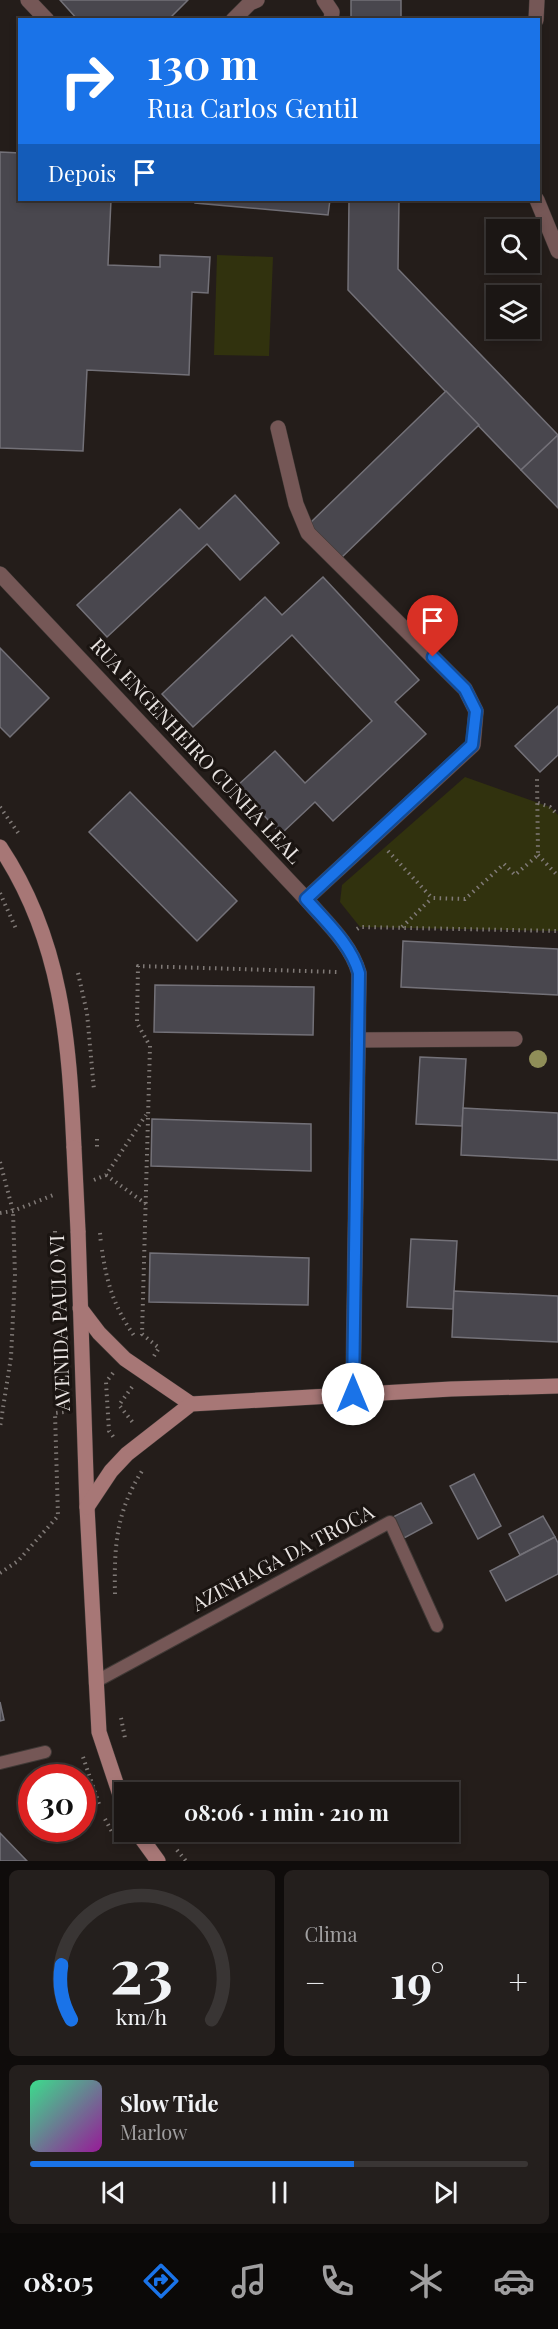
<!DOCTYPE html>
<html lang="pt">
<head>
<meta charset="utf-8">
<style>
	body { margin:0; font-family:"Playfair Display",serif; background:#241f1d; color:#f1f3f6; height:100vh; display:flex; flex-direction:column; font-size:22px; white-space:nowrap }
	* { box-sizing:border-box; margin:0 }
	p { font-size:20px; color:#a09fa0 }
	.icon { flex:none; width:33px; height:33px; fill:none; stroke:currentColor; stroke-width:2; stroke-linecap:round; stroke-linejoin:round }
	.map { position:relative; height:1861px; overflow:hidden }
	.details { display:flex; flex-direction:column; gap:9px; padding:9px; background:#0f0c0b; flex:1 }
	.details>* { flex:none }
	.banner { position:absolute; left:18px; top:18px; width:522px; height:183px; border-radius:0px; box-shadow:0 3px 9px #0003,0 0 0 2px #393534; background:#1a73e8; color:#fff; overflow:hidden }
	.tools { position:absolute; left:486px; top:219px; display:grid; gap:12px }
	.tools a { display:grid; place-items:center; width:54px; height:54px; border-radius:0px; background:#1b1614; box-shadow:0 3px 9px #0003,0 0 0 2px #393534; font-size:30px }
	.speed { position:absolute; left:18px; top:1764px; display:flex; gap:12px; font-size:30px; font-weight:700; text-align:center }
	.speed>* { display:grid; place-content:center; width:78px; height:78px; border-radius:50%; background:#1b1614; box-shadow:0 3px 9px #0003,0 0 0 2px #393534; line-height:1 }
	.speed .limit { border:9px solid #d22; background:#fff; color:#111 }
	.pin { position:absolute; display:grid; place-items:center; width:51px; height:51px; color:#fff; margin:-62px -26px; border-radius:50% 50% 50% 0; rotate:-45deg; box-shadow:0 0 6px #0007 }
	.pin .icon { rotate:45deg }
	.me { position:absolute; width:66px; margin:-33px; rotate:0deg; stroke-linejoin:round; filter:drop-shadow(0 0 4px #0008) }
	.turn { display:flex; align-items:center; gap:21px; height:126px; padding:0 30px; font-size:27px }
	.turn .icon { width:78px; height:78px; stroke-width:2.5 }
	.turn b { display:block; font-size:42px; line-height:51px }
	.then { display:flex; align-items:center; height:57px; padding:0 30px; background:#0003; gap:12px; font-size:22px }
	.big { font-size:45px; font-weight:700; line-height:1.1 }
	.details .widget { flex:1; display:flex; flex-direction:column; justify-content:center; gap:9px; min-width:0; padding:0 21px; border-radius:9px; background:#241f1d }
	.details .dial { align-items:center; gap:0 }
	.dial svg { height:156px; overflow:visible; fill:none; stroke:#393534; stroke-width:7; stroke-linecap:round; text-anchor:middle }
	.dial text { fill:#f1f3f6; stroke:none }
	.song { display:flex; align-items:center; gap:18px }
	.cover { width:72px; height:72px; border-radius:9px; background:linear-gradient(135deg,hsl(150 70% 55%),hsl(300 70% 35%)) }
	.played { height:6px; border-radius:3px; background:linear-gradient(90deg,#1a73e8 65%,#393534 65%) }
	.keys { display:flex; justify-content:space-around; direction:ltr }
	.heat { display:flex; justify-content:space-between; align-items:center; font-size:33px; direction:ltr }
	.details .tiles { flex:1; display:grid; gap:9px; grid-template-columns:1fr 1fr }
	.widget:last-child { grid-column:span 2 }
	.trip { position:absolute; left:114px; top:1782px; width:345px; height:60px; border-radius:0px; background:#1b1614; box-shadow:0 3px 9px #0003,0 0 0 2px #393534; font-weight:700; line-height:60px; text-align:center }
	.tab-bar { display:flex; height:96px; justify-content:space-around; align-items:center; background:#0b0908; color:#a09fa0 }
	.tab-bar .icon { width:42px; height:42px }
	.tab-bar .active { color:#1a73e8 }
	.tab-bar b { font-size:27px; color:#f1f3f6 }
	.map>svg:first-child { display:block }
</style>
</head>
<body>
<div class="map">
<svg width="558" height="1861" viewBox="0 0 558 1861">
	<rect width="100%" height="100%" fill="#241d1a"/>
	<!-- green -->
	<g fill="#31320e">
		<polygon points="217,255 273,257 269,356 214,355"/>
		<polygon points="465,777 550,807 558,815 558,931 360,927 340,902 342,885"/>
	</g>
	<!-- building -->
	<g fill="#49474e" stroke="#737178" stroke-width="1.5">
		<polygon points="60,0 188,0 168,20 78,20"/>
		<rect x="351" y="0" width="50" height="20"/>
		<polygon points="0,152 20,153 20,200 111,200 108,265 160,267 160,255 210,257 208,293 192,292 189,375 87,370 83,451 0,448"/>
		<polygon points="195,200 330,200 328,215 195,203"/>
		<polygon points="349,200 399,200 398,269 558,435 521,470 348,290"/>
		<polygon points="446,391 479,425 341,558 309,524"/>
		<polygon points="558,435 558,508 521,470"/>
		<polygon points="235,495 279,543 240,580 207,544 107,637 77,605 180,509 199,529"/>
		<polygon points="323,577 419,680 395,702 426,734 333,821 315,802 281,834 237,786 275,751 305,783 372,721 292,635 193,727 162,694 265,597 282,615"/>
		<polygon points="0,648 49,698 10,737 0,727"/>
		<polygon points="558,706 558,755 540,772 515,746"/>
		<polygon points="130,792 237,901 197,941 89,832"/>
		<polygon points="403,941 558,949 558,995 401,987"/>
		<polygon points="155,985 314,987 313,1035 154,1032"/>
		<polygon points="420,1057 466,1059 462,1126 416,1124"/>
		<polygon points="463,1108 558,1113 558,1160 461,1155"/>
		<polygon points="152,1119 311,1124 311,1171 151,1166"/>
		<polygon points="411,1239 457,1241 453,1309 407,1307"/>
		<polygon points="150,1253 309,1258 308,1305 149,1302"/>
		<polygon points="454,1291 558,1296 558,1342 452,1337"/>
		<polygon points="474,1474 501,1526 478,1539 450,1486"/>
		<polygon points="421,1503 432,1523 404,1538 393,1517"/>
		<polygon points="543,1516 555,1537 520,1555 509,1534"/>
		<polygon points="555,1537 558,1543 558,1574 506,1601 490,1571"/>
		<polygon points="0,1702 4,1720 0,1721"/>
		<polygon points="0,1833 27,1861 0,1861"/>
	</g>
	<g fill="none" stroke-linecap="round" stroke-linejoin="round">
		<!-- service casing -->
		<g stroke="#403936" stroke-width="14">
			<g id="service">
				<polyline points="95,1682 390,1522 437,1626"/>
				<polyline points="0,1763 45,1752"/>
			</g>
		</g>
		<!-- minor casing -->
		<g stroke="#403936" stroke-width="16">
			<g id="minor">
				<polyline points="28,0 47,20"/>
				<polyline points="324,0 332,12 331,20"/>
				<polyline points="233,20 250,3 257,0"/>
				<polyline points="536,20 537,0"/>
				<polyline points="537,200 558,251"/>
				<polyline points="278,428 296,504 308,533 465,689 476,711 473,745 306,899"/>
				<path d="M0,574L306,899C325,921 351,944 359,973L353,1394"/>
				<polyline points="358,1040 515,1039"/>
			</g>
		</g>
		<!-- secondary casing -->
		<g stroke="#403936" stroke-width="16">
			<g id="secondary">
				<path d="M0,847C62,940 69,1040 74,1148"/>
				<polyline points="78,1231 87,1507 99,1732 124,1807"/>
				<polyline points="80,1308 99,1333 125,1359 191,1404"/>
				<polyline points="87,1507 111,1471 127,1454 191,1404 451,1389 558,1386"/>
				<polyline points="137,1832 158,1861"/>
			</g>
		</g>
		<!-- path -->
		<g stroke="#807a77" stroke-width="4" stroke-dasharray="1.5 4.5" stroke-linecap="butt">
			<polyline points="538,803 550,807 558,815"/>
			<polyline points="0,807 19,834"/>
			<polyline points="388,851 432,898 465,899 504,864 515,875 538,855 537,779"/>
			<polyline points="538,855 558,876"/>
			<polyline points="0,893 17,931"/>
			<polyline points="402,927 432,898"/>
			<polyline points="357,929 360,927 558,931"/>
			<polyline points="78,973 87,1013 94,1090"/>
			<polyline points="0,1162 13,1211 15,1275 11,1357 0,1427"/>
			<polyline points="106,1175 146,1204"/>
			<polyline points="94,1180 106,1175 146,1115"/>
			<polyline points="0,1213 13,1211 56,1194"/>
			<path d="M102,1250C107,1284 114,1307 135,1337"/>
			<polyline points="154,1356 159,1348 142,1334 150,1046 137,1023 138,966 337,972"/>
			<polyline points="113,1373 106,1382 109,1431 115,1439"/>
			<polyline points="132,1387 119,1405 134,1424"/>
			<polyline points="0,1573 18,1561 58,1516 55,1413 64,1412"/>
			<path d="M115,1594C114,1547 116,1512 142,1471L141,1470"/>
			<polyline points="121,1718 125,1738"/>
			<polyline points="83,1757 100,1807"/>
			<polyline points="105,1819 117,1841"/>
			<polyline points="177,1850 186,1861"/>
		</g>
		<!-- service -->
		<use href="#service" stroke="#755756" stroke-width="12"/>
		<!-- minor -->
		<use href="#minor" stroke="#755756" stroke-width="15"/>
		<!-- secondary -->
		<use href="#secondary" stroke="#a77776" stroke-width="15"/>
		<!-- secondary-bridge casing -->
		<g stroke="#403936" stroke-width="16" stroke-linecap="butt">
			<polyline id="secondary-bridge" points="74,1148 78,1231"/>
		</g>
		<!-- path-bridge -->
		<g stroke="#807a77" stroke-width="4" stroke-dasharray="1.5 4.5" stroke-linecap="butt">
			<polyline points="97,1139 97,1147"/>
			<polyline points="55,1231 56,1256"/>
			<polyline points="100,1233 101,1244"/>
		</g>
		<!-- secondary-bridge -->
		<use href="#secondary-bridge" stroke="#a77776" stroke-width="15"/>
	</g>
	<!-- trees -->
	<circle fill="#908e58" cx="538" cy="1059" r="9"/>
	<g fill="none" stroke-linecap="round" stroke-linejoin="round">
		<!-- route casing -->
		<g stroke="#114b97" stroke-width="15">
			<path id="route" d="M353,1394L359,973C351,944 325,921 306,899L472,745L476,711L465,689L433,657"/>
		</g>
		<!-- route -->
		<use href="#route" stroke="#1a73e8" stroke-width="10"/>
	</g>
	<g text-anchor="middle" stroke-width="6" stroke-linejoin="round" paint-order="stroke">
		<!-- street labels -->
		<g font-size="20" fill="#e9e4e2" stroke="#1a1411">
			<text transform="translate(196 751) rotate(47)" y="7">RUA ENGENHEIRO CUNHA LEAL</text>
			<text transform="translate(60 1323) rotate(-92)" y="7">AVENIDA PAULO VI</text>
			<text transform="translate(283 1558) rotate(-28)" y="7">AZINHAGA DA TROCA</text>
		</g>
	</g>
</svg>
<div class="tools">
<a><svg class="icon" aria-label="search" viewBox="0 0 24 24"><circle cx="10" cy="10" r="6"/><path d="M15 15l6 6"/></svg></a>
<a><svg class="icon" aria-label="layers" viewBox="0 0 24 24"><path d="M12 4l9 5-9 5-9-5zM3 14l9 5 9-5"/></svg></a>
</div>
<div class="speed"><div class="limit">30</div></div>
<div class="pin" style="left:433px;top:657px;background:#d93025"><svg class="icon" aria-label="arrive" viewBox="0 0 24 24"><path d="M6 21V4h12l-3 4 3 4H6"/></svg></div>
<svg class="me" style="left:353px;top:1394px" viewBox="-20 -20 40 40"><circle r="19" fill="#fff"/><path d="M0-13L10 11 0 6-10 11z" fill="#1a73e8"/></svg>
<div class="trip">08:06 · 1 min · 210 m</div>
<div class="banner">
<div class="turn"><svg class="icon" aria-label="right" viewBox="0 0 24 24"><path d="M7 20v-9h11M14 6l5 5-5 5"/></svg><div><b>130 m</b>Rua Carlos Gentil</div></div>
<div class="then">Depois<svg class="icon" aria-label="arrive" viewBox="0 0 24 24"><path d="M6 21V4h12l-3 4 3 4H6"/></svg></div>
</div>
</div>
<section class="details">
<div class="tiles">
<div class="widget dial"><svg viewBox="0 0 100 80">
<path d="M14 69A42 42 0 1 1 86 69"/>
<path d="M14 69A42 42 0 0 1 9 41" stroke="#1a73e8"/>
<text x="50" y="56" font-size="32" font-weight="700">23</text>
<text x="50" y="72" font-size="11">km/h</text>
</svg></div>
<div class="widget"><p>Clima</p>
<div class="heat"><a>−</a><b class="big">19°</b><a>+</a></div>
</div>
<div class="widget">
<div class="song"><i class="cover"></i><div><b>Slow Tide</b><p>Marlow</p></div></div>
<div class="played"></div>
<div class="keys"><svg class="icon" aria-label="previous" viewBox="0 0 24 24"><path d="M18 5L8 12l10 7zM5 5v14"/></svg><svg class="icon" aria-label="pause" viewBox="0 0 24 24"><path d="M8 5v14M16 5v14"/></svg><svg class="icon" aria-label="next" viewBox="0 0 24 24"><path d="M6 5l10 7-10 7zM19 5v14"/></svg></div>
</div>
</div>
</section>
<nav class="tab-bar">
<b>08:05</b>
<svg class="icon active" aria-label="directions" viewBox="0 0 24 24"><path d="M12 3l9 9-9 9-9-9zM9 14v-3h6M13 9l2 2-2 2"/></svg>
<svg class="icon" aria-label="music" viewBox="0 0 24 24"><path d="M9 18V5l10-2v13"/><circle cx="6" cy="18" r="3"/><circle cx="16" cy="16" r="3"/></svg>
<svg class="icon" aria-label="phone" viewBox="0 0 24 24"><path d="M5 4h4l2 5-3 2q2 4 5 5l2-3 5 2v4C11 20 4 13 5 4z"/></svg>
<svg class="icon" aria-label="climate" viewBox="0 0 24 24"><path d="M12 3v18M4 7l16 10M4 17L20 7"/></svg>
<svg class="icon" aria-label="car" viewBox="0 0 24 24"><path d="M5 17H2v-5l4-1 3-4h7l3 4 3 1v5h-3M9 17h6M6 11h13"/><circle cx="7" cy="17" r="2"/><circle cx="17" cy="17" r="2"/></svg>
</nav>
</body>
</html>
